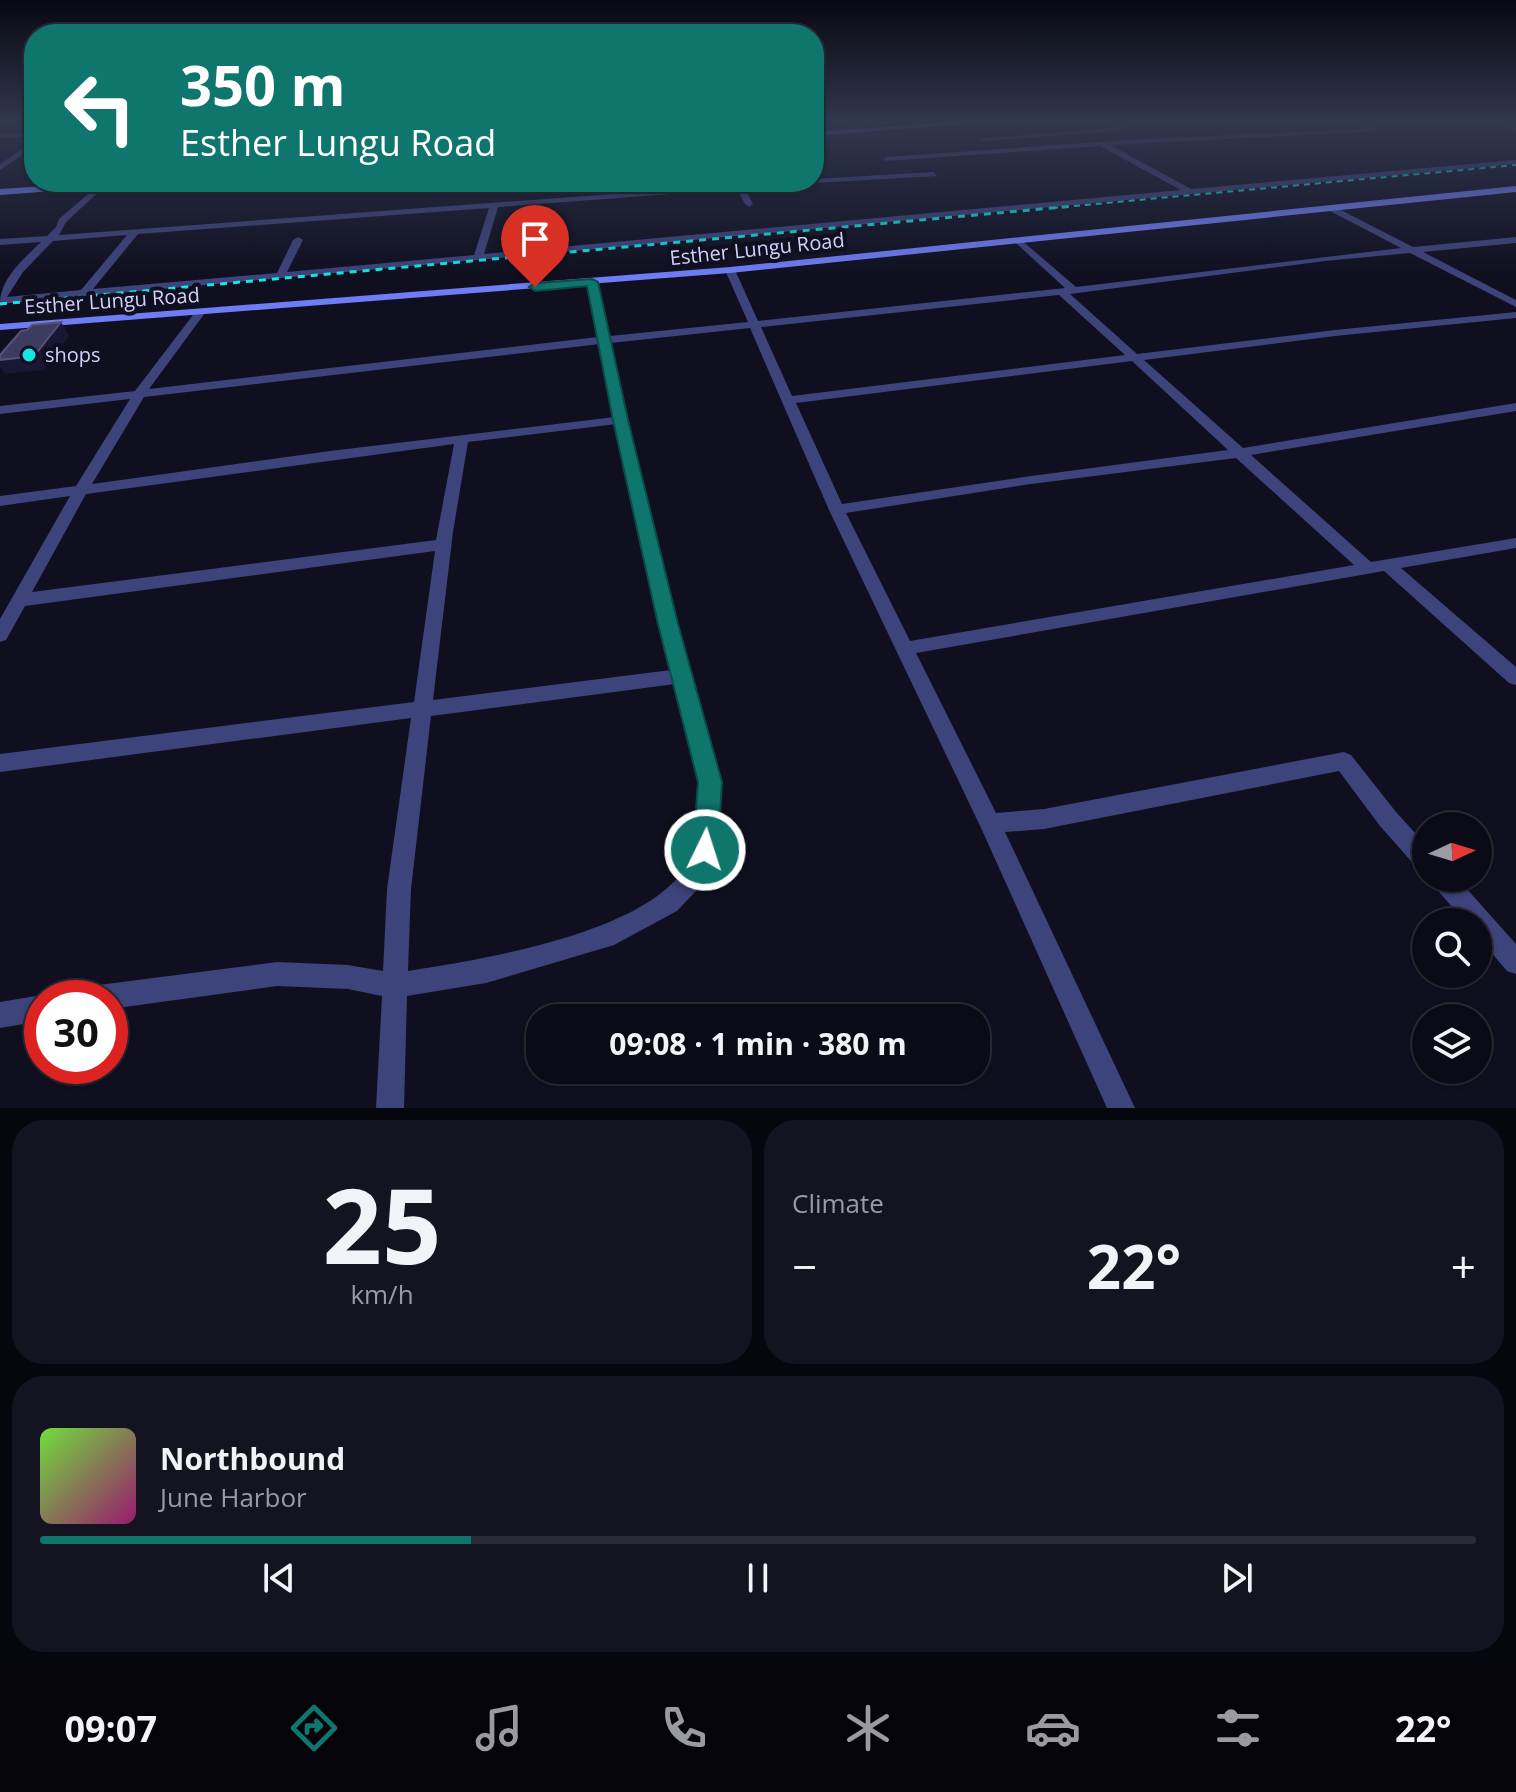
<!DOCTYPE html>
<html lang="en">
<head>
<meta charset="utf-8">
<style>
	body { margin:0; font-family:"Open Sans",sans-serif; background:#141421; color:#f1f3f6; height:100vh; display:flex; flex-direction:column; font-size:30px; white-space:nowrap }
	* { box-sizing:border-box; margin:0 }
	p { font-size:26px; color:#9a9ba2 }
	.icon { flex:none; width:44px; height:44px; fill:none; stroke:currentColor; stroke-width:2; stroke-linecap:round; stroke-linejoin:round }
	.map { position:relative; height:1108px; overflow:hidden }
	.sheet { display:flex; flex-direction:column; gap:12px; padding:12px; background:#06060d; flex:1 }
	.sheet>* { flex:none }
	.banner { position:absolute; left:24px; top:24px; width:800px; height:168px; border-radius:32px; box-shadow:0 2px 6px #0004,0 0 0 2px #2b2b37; background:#0f766e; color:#fff; overflow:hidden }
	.needle { width:52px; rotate:86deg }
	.fabs { position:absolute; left:1412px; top:812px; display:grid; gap:16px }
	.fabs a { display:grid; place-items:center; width:80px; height:80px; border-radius:50%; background:#0b0b18; box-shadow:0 2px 6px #0004,0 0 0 2px #2b2b37; font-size:40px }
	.speed { position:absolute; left:24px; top:980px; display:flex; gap:16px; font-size:40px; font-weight:700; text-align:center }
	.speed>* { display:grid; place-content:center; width:104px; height:104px; border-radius:50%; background:#0b0b18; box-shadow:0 2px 6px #0004,0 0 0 2px #2b2b37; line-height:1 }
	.speed .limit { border:12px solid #d22; background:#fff; color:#111 }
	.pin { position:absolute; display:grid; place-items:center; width:68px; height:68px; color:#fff; margin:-82px -34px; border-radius:50% 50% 50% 0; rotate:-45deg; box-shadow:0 0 8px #0007 }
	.pin .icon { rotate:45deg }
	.me { position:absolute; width:88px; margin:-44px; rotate:4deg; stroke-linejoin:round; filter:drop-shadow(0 0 6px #0008) }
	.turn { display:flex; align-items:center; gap:28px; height:168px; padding:0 24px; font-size:36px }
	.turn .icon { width:104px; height:104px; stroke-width:2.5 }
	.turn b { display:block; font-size:56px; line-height:68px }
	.big { font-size:60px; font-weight:700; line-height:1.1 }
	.sheet .tile { flex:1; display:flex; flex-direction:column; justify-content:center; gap:12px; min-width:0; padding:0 28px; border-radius:32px; background:#141421 }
	.sheet .dial { align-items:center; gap:0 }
	.dial b { font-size:104px; line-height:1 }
	.song { display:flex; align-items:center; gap:24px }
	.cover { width:96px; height:96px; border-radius:12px; background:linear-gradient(135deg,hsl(100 70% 55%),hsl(320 70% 35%)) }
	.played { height:8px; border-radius:4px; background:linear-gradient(90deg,#0f766e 30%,#2b2b37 30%) }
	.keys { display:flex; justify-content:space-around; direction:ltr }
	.heat { display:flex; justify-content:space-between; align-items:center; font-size:44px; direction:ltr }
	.sheet .tiles { flex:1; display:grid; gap:12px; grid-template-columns:1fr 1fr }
	.tile:last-child { grid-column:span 2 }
	.trip { position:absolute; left:526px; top:1004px; width:464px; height:80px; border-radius:32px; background:#0b0b18; box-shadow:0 2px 6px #0004,0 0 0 2px #2b2b37; font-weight:700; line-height:80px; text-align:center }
	.tabs { display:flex; height:128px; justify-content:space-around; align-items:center; background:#04040a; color:#9a9ba2 }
	.tabs .icon { width:56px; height:56px }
	.tabs .current { color:#0f766e }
	.tabs b { font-size:36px; color:#f1f3f6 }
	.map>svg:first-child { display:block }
</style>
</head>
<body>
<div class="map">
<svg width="1516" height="1108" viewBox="0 0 1516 1108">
	<rect width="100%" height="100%" fill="#0f0f20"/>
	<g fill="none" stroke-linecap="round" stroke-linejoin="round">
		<!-- street -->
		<g fill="#3d437b" fill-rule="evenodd">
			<polygon points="814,121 829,121 814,124"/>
			<polygon points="847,121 854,121 862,133 856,133"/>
			<path d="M1349,121H1358L1381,131L1110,145L1191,189L1516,160V164L0,304C0,278 24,259 41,242L0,245V239L47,236L56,227L59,219L101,183L104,187L66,222L59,235L613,194L608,188L586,182L614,184L621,193L740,184L804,182L745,189L753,204L749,207L745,204L737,189L498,207L484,254L1181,190L1100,146L887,161L883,159L887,157L1141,139L1366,129ZM489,208L474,255L287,272L303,240L298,237L293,240L277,273L93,289L138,234ZM127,235L81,290L7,297L23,272L53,241Z"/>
			<polygon points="1490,121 1499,121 1516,127 1516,131"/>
			<polygon points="1123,127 1120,131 982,141 978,139"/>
			<polygon points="34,132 34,136 0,138 0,134"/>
			<polygon points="34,141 34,147 0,170 0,164"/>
			<polygon points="934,172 937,176 814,183 811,182 814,182 814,179"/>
			<path d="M1333,206L1413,247L1516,237V243L1423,252L1516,300V307L1410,253L1325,261L1070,294L1137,354L1335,330L1516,312V318L1335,336L1144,360L1243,448L1516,403V411L1251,455L1371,562L1516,538V548L1401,568L1516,667V685L1509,683L1384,571L916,653L996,813L1044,809L1344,752L1351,755L1396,812L1426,845V872L1418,869L1380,826L1339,771L1044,829L1005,832L1135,1108H1107L982,830L829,510L750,328L611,343L670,599L720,782L716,850L697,890L677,911L614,945L486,983L407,996L404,1108H376L382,996L348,989L277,986L110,1009V998H86L90,989L99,985L277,962L348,965L383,971L387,889L411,718L0,772V754L414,702L435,551L25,606L6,640L0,642V619L70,496L0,506V496L76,486L130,399L0,414V406L135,391L196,311L200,310L205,313L149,389L598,337L587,282L592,279L597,282L610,336L748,322L725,270L730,267L735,270L758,321L1065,288L1016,243V239L1019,238L1076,287L1401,248L1330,211L1329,209ZM1059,295L1125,355L792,396L761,327ZM600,344L615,417L330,451L92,484L144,397ZM1132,361L1228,450L1031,476L842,504L796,403ZM617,424L654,599L671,670L433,700L453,532L468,442ZM454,444L436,540L32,592L86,494ZM1236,458L1354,565L910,641L846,513L1031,484ZM675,684C683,715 694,747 699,779C701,795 698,830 694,847C676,930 479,960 408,971L411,889L431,716Z"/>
			<polygon points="1431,878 1457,878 1516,944 1516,974 1507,971 1478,937 1478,922 1465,922 1434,886"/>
			<polygon points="42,995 49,998 42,998 42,1021 0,1028 0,1002"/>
		</g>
		<!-- secondary -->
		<g fill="#6f7df4" fill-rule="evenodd">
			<polygon points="971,121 1000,121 814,136 814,132"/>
			<polygon points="109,182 149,182 145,184 0,195 0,189"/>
			<polygon points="1516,186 1516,192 730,273 0,330 0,324 730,267"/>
		</g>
		<!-- rail-far1 -->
		<polyline stroke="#12e7e1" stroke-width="2" stroke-dasharray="6 5" stroke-linecap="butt" points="1052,208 1516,165"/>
		<!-- rail -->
		<polyline stroke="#12e7e1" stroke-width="3" stroke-dasharray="7 6" stroke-linecap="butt" points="0,304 1074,206"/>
	</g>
	<!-- shaded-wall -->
	<polygon fill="#191733" points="61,322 69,336 43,370 5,374 0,367 0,360"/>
	<!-- building -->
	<polygon fill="#3d3b5f" stroke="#545377" stroke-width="2" points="61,322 34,356 0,360 0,355 21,331 27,330 32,325"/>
	<!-- sky -->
	<linearGradient id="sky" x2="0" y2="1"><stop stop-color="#080812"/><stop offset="0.44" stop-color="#31374e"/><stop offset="1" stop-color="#31374e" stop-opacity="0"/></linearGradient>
	<rect width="1516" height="276" fill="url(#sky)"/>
	<!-- route -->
	<polygon fill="#0f766e" stroke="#0a4d48" stroke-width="2" points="592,279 598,282 628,420 678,624 722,782 718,850 714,859 705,862 696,859 693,850 698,782 658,624 613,420 587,286 535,291 529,287 535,283"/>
	<!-- markers -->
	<circle fill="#12e7e1" stroke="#0f0f20" stroke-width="3" cx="29" cy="355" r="8"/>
	<g text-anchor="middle" stroke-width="8" stroke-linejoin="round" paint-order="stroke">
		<!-- far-street labels -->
		<g font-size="20" fill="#d1d2fb" stroke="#0f0f20">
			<text transform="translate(757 249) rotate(-6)" y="7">Esther Lungu Road</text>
			<text transform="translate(112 301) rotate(-4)" y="7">Esther Lungu Road</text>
		</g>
		<!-- far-poi labels -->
		<g font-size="20" fill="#d1d2fb" stroke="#0f0f20" text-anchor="start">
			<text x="45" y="362">shops</text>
		</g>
	</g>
</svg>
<div class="fabs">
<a><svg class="needle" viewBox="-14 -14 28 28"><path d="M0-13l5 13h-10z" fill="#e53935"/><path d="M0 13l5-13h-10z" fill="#9a9ba2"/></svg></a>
<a><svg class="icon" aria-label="search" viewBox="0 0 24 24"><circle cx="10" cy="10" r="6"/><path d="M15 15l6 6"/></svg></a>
<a><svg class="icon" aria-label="layers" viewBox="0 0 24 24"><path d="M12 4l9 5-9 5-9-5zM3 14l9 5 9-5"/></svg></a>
</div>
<div class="speed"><div class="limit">30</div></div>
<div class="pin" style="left:535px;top:287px;background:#d93025"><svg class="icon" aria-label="arrive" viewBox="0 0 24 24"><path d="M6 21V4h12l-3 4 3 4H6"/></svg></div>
<svg class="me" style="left:705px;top:850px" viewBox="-20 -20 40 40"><circle r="17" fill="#0f766e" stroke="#fff" stroke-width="3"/><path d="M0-11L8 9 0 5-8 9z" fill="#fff"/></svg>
<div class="trip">09:08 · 1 min · 380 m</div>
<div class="banner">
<div class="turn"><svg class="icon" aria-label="left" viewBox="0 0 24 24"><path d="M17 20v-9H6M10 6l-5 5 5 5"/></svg><div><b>350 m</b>Esther Lungu Road</div></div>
</div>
</div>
<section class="sheet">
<div class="tiles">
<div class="tile dial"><b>25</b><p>km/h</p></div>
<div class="tile"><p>Climate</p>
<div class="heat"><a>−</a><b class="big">22°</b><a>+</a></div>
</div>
<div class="tile">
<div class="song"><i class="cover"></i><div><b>Northbound</b><p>June Harbor</p></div></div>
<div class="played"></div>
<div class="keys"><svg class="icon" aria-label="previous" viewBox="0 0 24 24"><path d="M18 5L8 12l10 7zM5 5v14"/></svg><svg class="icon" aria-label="pause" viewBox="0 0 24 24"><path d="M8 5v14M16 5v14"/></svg><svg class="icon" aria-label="next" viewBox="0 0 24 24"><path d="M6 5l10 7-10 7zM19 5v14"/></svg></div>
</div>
</div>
</section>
<nav class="tabs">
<b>09:07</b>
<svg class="icon current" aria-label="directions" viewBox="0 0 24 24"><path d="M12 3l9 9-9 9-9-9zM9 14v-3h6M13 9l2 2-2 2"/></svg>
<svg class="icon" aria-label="music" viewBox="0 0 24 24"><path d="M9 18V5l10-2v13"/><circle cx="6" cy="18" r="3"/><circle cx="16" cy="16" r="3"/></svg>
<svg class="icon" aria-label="phone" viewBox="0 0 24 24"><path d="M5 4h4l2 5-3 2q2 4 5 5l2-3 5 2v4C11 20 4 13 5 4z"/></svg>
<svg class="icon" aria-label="climate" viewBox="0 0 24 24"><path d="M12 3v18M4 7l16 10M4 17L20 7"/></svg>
<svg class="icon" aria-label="car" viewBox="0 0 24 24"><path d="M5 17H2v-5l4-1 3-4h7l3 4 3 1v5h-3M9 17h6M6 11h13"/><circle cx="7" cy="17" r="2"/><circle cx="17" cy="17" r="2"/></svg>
<svg class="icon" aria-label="filters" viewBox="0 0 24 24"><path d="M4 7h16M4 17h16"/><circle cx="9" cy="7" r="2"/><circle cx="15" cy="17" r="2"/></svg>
<b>22°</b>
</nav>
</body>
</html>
